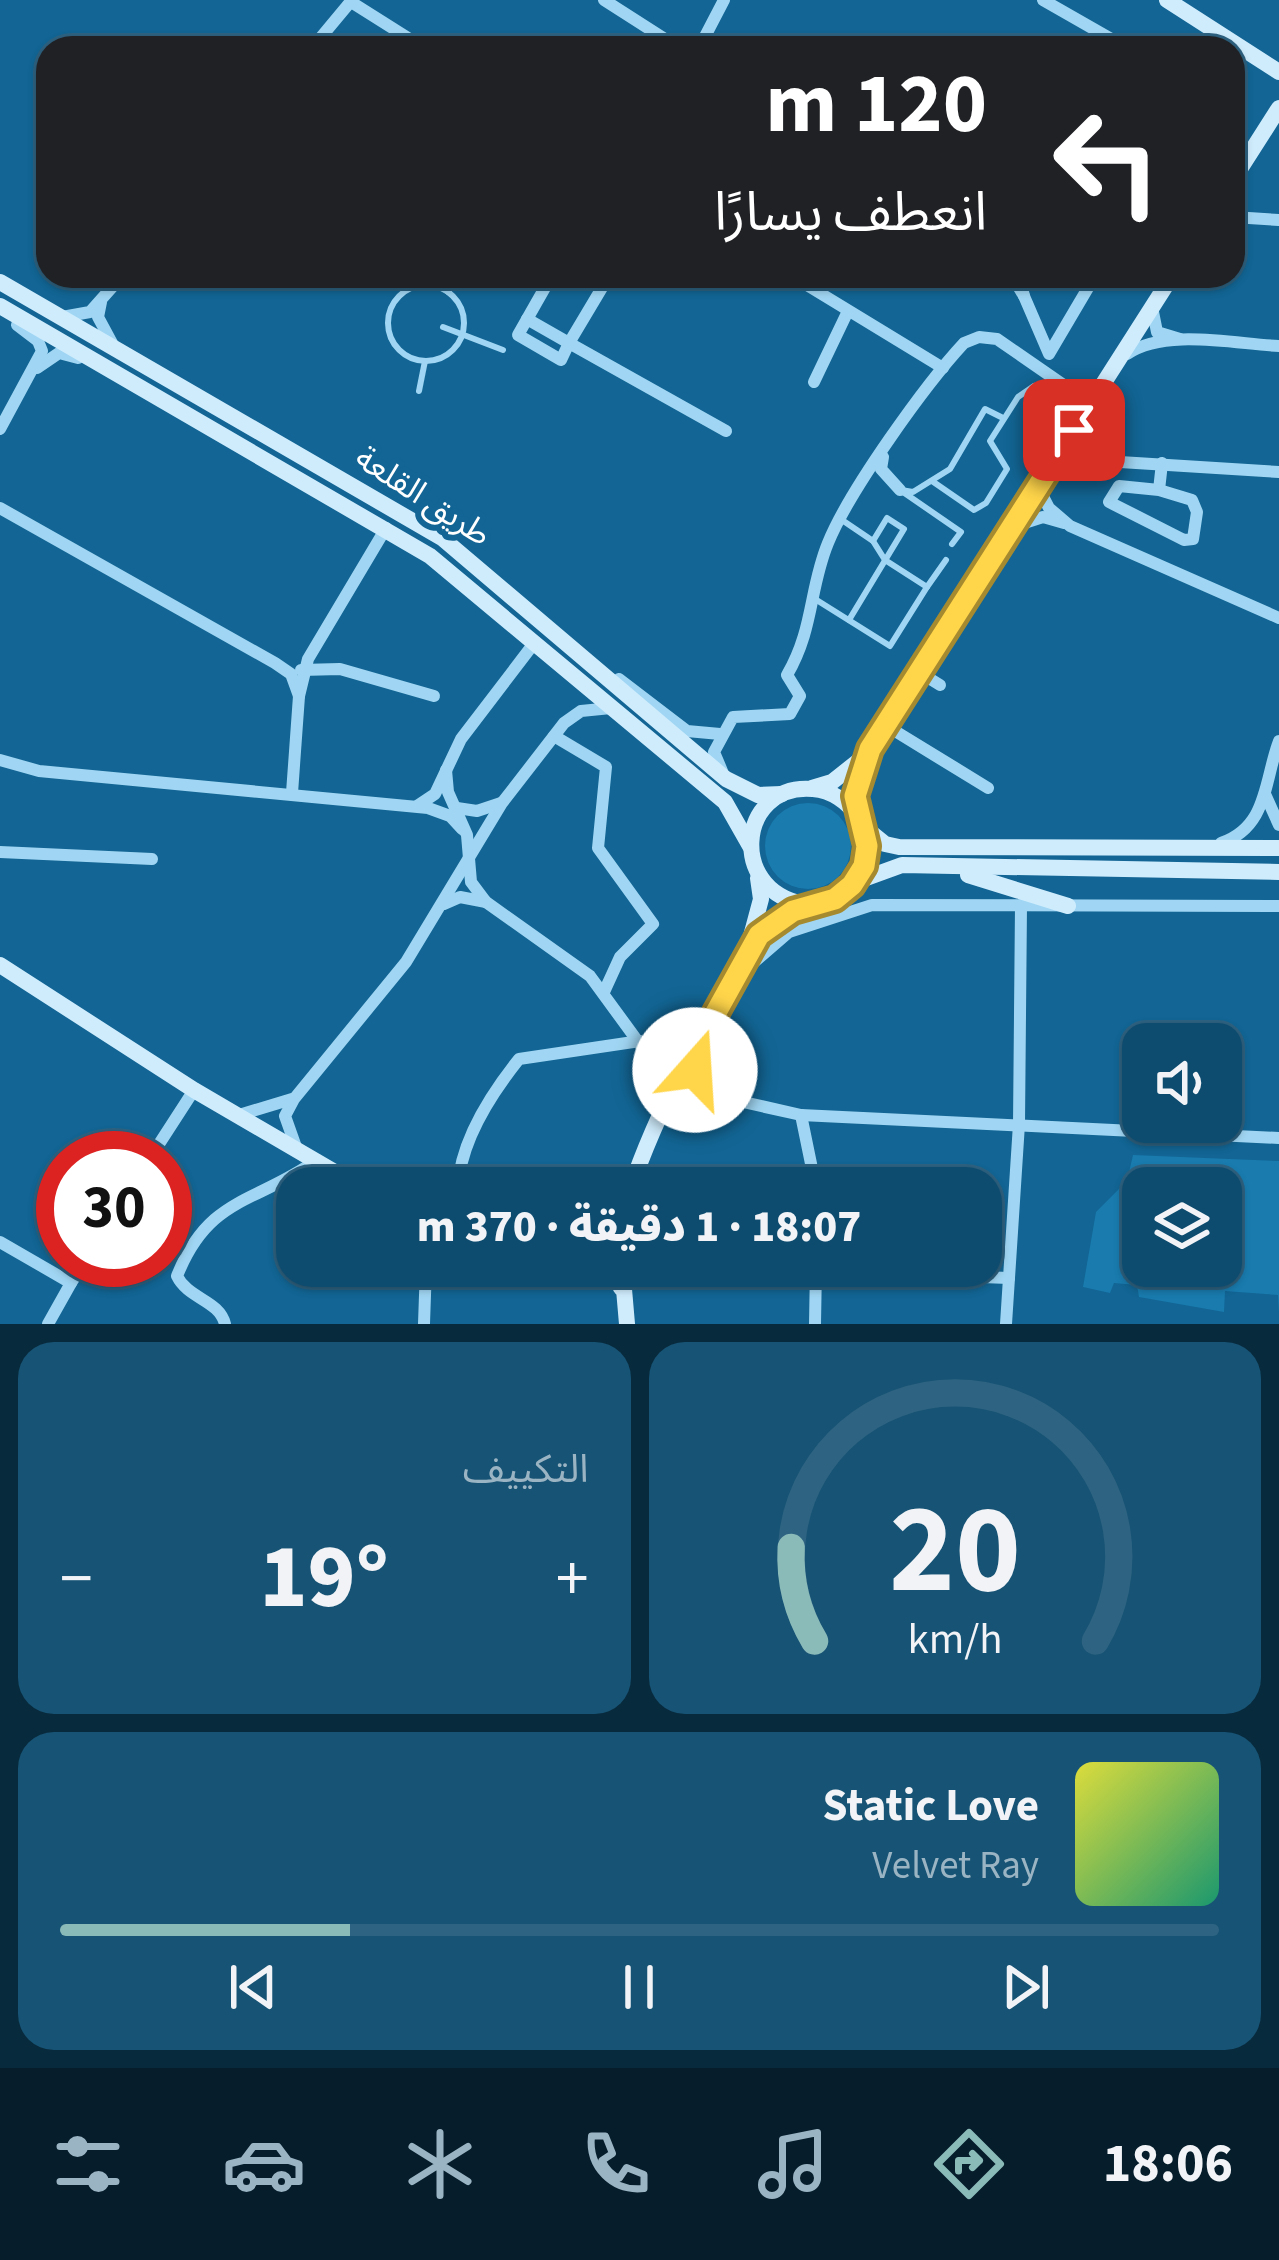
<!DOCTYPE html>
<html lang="ar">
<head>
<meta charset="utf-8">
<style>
	body { margin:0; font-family:"Source Sans 3","Noto Sans Arabic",sans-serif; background:#175374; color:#f1f3f6; direction:rtl; height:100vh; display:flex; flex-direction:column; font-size:45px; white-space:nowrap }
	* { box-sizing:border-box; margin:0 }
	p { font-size:39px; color:#9bb4c3 }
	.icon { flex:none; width:66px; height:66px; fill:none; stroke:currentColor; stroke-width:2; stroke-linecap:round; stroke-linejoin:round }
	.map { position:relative; height:1324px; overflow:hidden; direction:ltr }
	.details { display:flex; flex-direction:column; gap:18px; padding:18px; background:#082a3d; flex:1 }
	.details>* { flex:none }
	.hud { position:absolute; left:36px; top:36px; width:1209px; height:252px; border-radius:36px; box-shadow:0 3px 9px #0004,0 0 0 3px #2e6382; direction:rtl; background:#202124; color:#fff; overflow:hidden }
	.buttons { position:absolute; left:1122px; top:1023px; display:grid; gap:24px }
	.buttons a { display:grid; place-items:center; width:120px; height:120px; border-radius:24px; background:#0e4c6f; box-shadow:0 3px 9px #0004,0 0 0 3px #2e6382; font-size:60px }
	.speed { position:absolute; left:36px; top:1131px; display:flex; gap:24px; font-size:60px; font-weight:700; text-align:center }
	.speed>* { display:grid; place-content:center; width:156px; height:156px; border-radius:50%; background:#0e4c6f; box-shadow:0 3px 9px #0004,0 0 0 3px #2e6382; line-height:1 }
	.speed .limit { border:18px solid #d22; background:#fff; color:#111 }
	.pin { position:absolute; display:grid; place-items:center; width:102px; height:102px; color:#fff; margin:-51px; border-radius:24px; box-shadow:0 6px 18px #0006 }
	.me { position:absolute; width:132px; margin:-66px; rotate:19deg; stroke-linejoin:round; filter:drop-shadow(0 0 9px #0008) }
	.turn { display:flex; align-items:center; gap:42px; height:252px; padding:0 60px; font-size:54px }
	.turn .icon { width:156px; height:156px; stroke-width:2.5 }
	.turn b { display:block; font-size:84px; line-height:102px }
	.big { font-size:90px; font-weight:800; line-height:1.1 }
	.details .widget { flex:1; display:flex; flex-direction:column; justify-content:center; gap:18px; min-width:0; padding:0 42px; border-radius:36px; background:#175374 }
	.details .dial { align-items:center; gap:0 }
	.dial svg { height:312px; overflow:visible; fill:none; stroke:#2e6382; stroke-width:7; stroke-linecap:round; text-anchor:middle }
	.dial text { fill:#f1f3f6; stroke:none }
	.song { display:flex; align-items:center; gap:36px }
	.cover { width:144px; height:144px; border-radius:18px; background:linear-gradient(135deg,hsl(60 70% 55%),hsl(160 70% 35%)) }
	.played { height:12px; border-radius:6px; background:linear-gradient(90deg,#8bbbb9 25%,#2e6382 25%) }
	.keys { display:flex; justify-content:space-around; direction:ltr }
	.heat { display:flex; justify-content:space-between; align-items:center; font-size:66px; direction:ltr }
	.details .tiles { flex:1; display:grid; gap:18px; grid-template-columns:1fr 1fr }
	.widget:last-child { grid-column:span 2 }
	.trip { position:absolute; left:276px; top:1167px; width:726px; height:120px; border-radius:36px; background:#0e4c6f; box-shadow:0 3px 9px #0004,0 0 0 3px #2e6382; font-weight:800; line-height:120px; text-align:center; direction:rtl }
	.dock { display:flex; height:192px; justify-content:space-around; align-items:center; background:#061e2c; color:#9bb4c3 }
	.dock .icon { width:84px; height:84px }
	.dock .current { color:#8bbbb9 }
	.dock b { font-size:54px; color:#f1f3f6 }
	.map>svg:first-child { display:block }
</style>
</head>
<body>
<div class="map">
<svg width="1279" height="1324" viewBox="0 0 1279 1324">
	<rect width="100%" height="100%" fill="#126594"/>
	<!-- green -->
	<g fill="#197bae" fill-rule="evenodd">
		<circle cx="808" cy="846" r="43"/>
		<path d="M1133,1155L1279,1161V1314L1278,1295L1225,1291L1224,1312L1139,1297L1137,1285L1114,1283L1110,1293L1083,1287L1096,1212L1127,1181ZM1143,1188H1221V1266H1143Z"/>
	</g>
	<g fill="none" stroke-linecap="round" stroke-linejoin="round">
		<!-- lane -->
		<g stroke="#a0d6f3" stroke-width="6">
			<circle cx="426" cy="323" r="38"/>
			<polyline points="448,292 458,276"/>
			<polyline points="443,327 503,350"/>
			<polyline points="419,391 425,361"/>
			<polyline points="932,481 974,510 986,503 1007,469 990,441 1018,397 1034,386"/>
			<polyline points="901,490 913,492 950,469 985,409 1003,418"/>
			<polyline points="903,492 961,532 952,544"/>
			<polyline points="842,520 873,541 887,518 904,529 849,620"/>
			<polyline points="873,541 885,560 927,587 946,560"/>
			<polyline points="815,599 890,646 927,587"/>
		</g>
		<!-- street -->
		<g stroke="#a0d6f3" stroke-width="12">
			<polyline points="604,0 679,48"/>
			<polyline points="1043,0 1127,48"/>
			<polyline points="351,2 424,48"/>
			<polyline points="312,48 352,0"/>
			<polyline points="699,48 724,0"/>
			<polyline points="1233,217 1279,220"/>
			<polyline points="792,276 943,368"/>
			<polyline points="1012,276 1024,296 1019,276"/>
			<polyline points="551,277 518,335 561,360 569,343 726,431"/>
			<polyline points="1024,296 1049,354 1095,276"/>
			<polyline points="101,302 98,317 112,343"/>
			<polyline points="1153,312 1157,332 1180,339"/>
			<polyline points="62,317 90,312 122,276"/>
			<polyline points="527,319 569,343 609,276"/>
			<path d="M1127,354C1165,328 1235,344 1279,346"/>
			<polyline points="37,368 59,353 78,358"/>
			<polyline points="814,382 848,311"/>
			<polyline points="0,429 42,351 38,341 17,325"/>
			<polyline points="1074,430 1104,461"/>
			<polyline points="883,457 881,469 900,490"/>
			<polyline points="1048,471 1104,461 1279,472"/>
			<polyline points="1037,485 1049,508 1070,526 1279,618"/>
			<polyline points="1159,490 1192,500 1197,512 1193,539 1184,540 1109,502 1119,486 1159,490 1162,463"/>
			<polyline points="0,508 275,663 291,674 299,696"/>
			<polyline points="1015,526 1043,517 1064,523"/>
			<polyline points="301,670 340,669 434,696"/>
			<polyline points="919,672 940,685"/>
			<polyline points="619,679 687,731 720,734"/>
			<polyline points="894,716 895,731 988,788"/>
			<polyline points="554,736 606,767 598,848 653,924 620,957 604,992"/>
			<polyline points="0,760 39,771 428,808 450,816 462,829"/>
			<polyline points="446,770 448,792 467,835 471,882 486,902 590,976 658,1069 669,1102 694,1091 801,1115 1279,1138"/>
			<path d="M722,771L714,752L733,717L790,714L800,696L787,675C814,629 809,589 828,543C849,491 925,385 964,343L979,337L997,339L1091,404"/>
			<polyline points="292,793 299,696 308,659 386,528"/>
			<polyline points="1265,794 1279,825"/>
			<polyline points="417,806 435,794 461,739 535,642"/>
			<polyline points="457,808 477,811 501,803"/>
			<path d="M1221,843C1268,827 1264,781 1279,741"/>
			<polyline points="0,852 152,859"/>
			<polyline points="444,904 460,897 486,902"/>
			<polyline points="731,982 789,932 872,905 1279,906"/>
			<polyline points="652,1055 666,1064 694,1052 698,1078 715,1095"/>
			<polyline points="239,1115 292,1099"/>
			<polyline points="801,1115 816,1188"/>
			<polyline points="296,1147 285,1116 294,1099 406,962 502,803 564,723 581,711 611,708"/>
			<polyline points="150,1158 194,1090"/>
			<path d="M458,1188C460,1142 491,1094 519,1059L640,1041"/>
			<polyline points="0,1242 71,1283 48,1324"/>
			<polyline points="815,1271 1009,1278"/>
			<polyline points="71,1283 86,1260"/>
			<path d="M225,1324C219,1300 188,1299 177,1276C209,1196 255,1204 317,1160"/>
			<polyline points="424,1324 426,1266"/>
			<polyline points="815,1324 816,1267"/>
			<polyline points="1006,1324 1019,1124 1021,905"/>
		</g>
		<!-- secondary -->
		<g stroke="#cfecfd" stroke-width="16">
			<polyline points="1167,0 1279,72"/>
			<polyline points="1233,180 1279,108"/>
			<polyline points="0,282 442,538 726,779 758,795 782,794"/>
			<polyline points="0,306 430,556 725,802 750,846"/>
			<polyline points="812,788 832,782 861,759"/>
			<polyline points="858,818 859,775 870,749 1172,276"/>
			<polyline points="864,827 885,844 899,847 1279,848"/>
			<polyline points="968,875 1068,906"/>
			<polyline points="858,881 902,865 1279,872"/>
			<polyline points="750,940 761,899 758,878"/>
			<polyline points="0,965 194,1090 362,1188"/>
			<path d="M631,1188C650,1129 720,982 759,936C787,901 843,912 862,869C878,833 850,792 813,789C736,782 726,898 812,905"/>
			<polyline points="596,1266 616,1278 621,1288"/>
			<polyline points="622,1266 627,1324"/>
		</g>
	</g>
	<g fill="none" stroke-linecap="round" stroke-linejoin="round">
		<!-- route casing -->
		<g stroke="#a68a30" stroke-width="30">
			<polyline id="route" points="695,1070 694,1052 759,935 793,911 835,899 852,885 864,866 867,846 855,796 870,749 1074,430"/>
		</g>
		<!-- route -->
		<use href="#route" stroke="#ffd54a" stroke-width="21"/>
	</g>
	<g text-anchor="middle" stroke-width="12" stroke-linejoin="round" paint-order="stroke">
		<!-- street labels -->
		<g font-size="33" fill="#fff" stroke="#126594">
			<text transform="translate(424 495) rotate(33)" y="12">طريق القلعة</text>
		</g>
	</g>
</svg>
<div class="buttons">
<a><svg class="icon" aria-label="sound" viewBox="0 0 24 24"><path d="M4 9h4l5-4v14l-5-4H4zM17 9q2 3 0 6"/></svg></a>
<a><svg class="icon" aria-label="layers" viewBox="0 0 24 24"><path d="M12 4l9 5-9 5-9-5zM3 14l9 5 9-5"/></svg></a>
</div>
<div class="speed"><div class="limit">30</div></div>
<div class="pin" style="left:1074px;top:430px;background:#d93025"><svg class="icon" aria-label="arrive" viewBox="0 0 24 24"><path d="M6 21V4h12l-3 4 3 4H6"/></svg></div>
<svg class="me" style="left:695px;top:1070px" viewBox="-20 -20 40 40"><circle r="19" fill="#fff"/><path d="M0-13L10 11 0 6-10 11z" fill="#ffd54a"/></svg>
<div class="trip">18:07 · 1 دقيقة · 370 m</div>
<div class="hud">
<div class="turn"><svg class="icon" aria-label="left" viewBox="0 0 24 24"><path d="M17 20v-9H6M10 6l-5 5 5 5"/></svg><div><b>120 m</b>انعطف يسارًا</div></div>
</div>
</div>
<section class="details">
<div class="tiles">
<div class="widget dial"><svg viewBox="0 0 100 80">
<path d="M14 69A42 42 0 1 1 86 69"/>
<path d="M14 69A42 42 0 0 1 8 45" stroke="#8bbbb9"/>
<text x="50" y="56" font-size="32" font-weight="700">20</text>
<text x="50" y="72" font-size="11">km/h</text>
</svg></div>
<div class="widget"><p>التكييف</p>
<div class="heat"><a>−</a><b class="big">19°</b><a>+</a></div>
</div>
<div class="widget">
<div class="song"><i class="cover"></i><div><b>Static Love</b><p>Velvet Ray</p></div></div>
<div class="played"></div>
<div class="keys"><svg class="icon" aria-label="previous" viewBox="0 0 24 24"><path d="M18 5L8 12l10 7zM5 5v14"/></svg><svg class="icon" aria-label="pause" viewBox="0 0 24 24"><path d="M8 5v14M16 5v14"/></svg><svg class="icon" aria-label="next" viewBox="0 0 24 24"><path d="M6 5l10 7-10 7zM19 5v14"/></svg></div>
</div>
</div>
</section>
<nav class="dock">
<b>18:06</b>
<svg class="icon current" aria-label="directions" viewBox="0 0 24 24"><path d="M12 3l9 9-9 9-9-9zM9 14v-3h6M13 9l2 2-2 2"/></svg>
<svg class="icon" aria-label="music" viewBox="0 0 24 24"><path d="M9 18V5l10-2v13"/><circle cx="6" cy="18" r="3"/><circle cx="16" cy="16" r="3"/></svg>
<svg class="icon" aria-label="phone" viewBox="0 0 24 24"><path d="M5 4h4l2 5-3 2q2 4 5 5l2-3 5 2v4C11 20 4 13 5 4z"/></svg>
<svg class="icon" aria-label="climate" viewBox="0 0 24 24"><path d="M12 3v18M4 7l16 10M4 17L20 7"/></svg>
<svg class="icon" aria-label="car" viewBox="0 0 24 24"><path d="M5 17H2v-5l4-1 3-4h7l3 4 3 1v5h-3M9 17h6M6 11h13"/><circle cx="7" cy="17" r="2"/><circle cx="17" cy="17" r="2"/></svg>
<svg class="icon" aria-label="filters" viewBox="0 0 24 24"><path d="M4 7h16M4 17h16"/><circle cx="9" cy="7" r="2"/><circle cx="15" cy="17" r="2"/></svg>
</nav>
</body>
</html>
